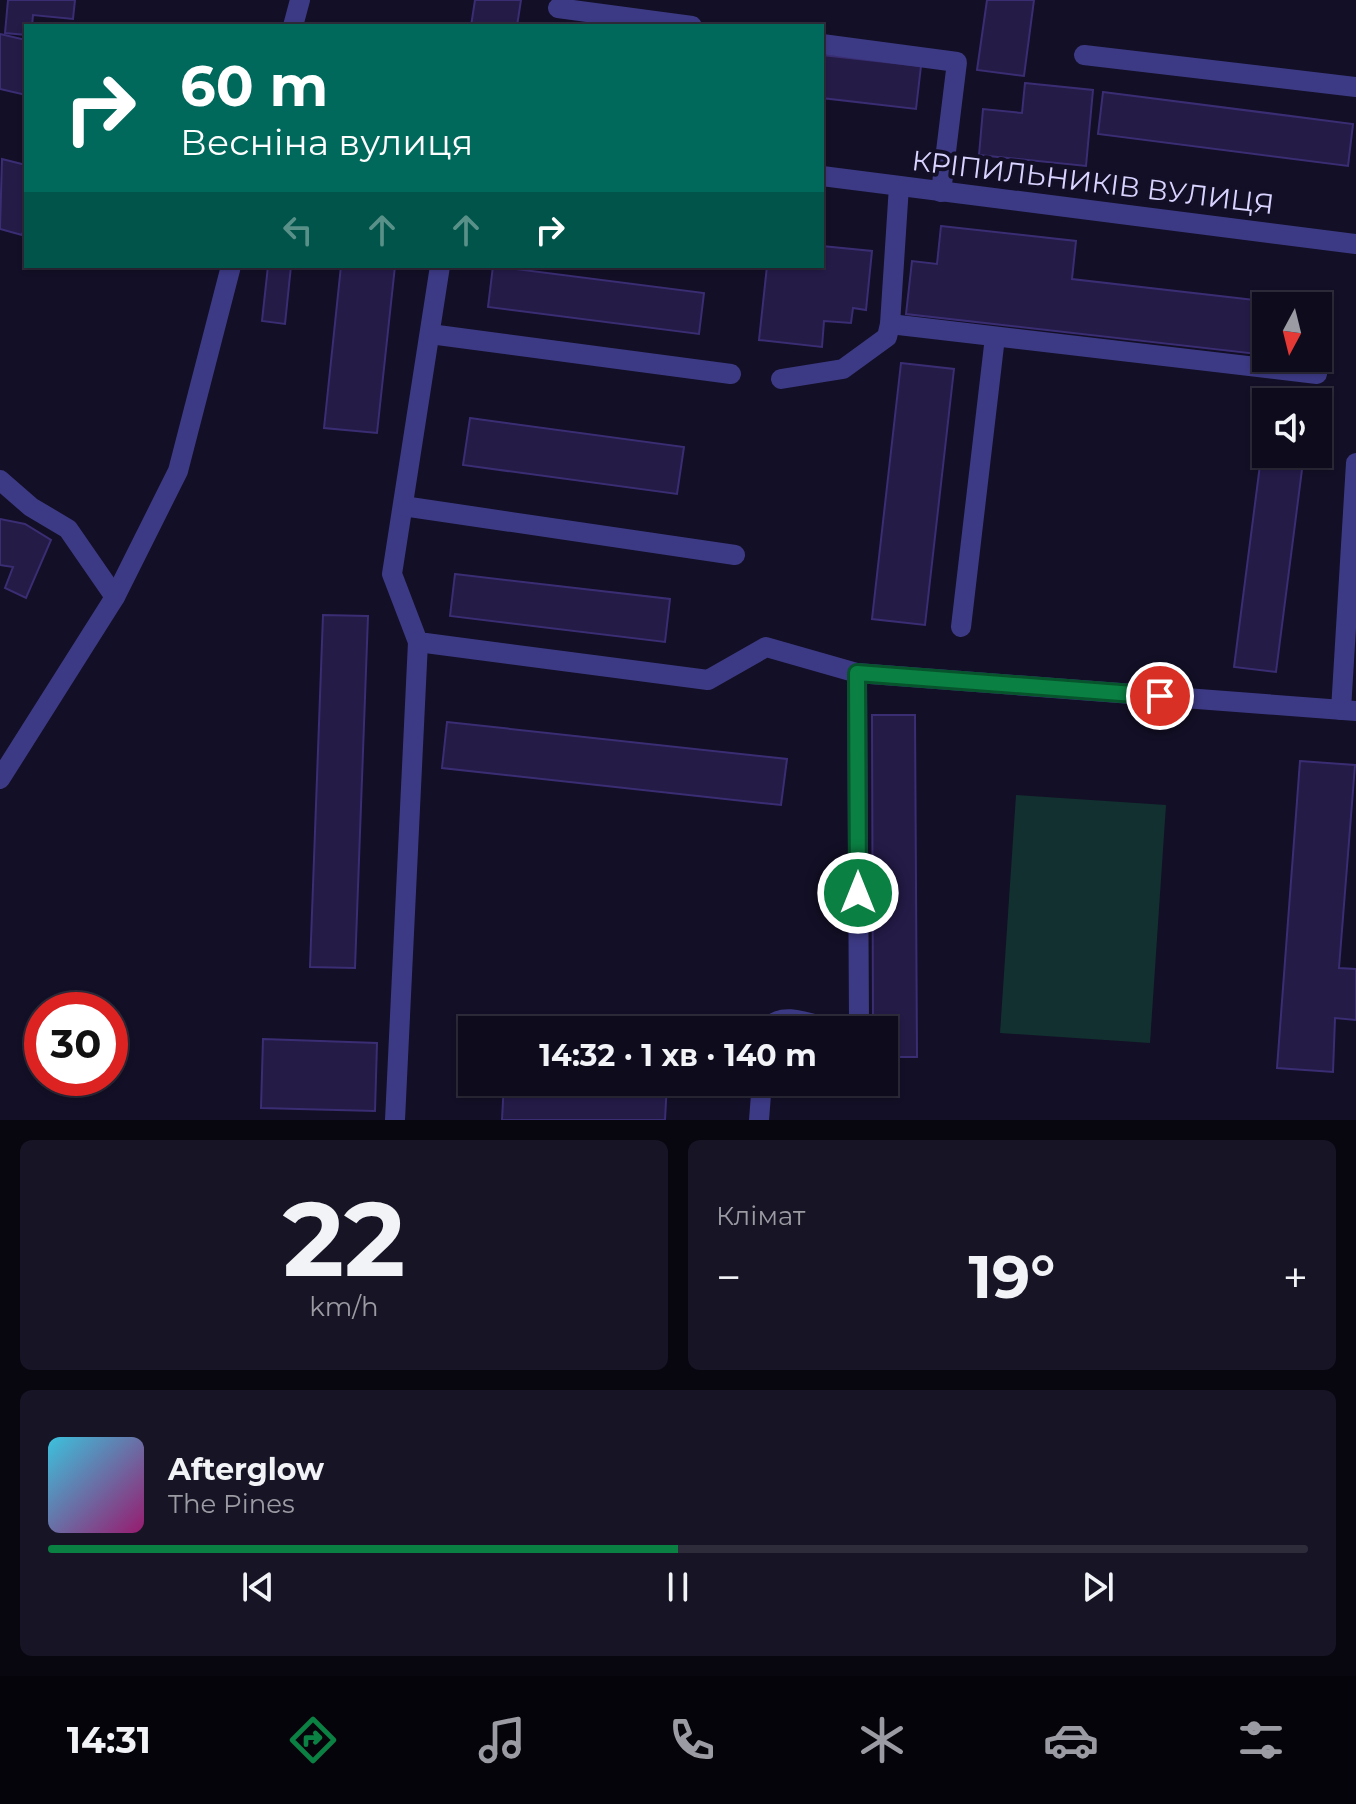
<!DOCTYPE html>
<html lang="uk">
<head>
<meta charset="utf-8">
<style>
	body { margin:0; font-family:Montserrat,sans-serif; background:#171425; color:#f1f3f6; height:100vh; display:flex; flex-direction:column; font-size:30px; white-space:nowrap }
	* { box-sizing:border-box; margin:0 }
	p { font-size:26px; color:#9b9ba3 }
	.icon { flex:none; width:44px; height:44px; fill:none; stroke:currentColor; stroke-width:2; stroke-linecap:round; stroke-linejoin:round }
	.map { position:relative; height:1120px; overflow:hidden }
	.side { display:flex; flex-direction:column; gap:20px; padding:20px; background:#08060f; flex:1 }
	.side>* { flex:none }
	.banner { position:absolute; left:24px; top:24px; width:800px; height:244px; border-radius:0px; box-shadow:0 2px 6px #0004,0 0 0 2px #2e2b3b; background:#00695c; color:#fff; overflow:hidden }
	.needle { width:52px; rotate:187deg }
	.buttons { position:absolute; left:1252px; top:292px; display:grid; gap:16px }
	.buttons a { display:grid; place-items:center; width:80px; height:80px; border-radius:0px; background:#0e0b1c; box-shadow:0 2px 6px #0004,0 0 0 2px #2e2b3b; font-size:40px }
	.speed { position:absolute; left:24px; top:992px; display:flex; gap:16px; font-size:40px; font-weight:700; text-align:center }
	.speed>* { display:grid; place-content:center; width:104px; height:104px; border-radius:50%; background:#0e0b1c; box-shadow:0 2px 6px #0004,0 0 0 2px #2e2b3b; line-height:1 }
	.speed .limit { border:12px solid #d22; background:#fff; color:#111 }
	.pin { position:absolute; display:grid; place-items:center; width:68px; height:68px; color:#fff; margin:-34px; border:4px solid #fff; border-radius:50%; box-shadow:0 2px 8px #0007 }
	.me { position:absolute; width:88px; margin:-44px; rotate:0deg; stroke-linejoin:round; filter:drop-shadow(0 0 6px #0008) }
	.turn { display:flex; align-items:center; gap:28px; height:168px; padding:0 24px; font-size:36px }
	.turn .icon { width:104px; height:104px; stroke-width:2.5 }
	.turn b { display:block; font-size:56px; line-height:68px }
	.lanes { display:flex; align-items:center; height:76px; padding:0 24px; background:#0003; justify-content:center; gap:40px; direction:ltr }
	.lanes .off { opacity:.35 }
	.big { font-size:60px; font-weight:700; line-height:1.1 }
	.side .widget { flex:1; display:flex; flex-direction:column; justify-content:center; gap:12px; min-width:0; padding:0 28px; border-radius:12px; background:#171425 }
	.side .dial { align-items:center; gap:0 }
	.dial b { font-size:104px; line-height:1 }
	.song { display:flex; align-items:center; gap:24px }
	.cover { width:96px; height:96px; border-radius:12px; background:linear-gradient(135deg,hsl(190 70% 55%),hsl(320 70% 35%)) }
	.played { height:8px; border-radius:4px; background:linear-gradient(90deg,#0b8043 50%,#2e2b3b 50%) }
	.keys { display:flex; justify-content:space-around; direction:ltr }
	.heat { display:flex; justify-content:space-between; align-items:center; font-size:44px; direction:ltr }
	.side .tiles { flex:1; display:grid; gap:20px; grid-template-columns:1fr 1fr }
	.widget:last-child { grid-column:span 2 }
	.trip { position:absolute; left:458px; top:1016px; width:440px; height:80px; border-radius:0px; background:#0e0b1c; box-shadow:0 2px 6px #0004,0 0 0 2px #2e2b3b; font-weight:700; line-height:80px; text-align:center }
	.tabs { display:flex; height:128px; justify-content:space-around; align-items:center; background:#06040b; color:#9b9ba3 }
	.tabs .icon { width:56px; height:56px }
	.tabs .current { color:#0b8043 }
	.tabs b { font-size:36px; color:#f1f3f6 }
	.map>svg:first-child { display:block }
</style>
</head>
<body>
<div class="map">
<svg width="1356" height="1120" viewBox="0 0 1356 1120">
	<rect width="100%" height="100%" fill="#130f26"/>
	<!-- green -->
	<polygon fill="#12302f" points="1016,795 1166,805 1150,1043 1000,1033"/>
	<!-- building -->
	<g fill="#241b47" stroke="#3b2d73" stroke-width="2">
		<polygon points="8,0 75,0 73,19 33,15 32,26 26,26 26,35 5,33"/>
		<polygon points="475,0 521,0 517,26 471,26"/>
		<polygon points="987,0 1034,0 1024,76 977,70"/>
		<polygon points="0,34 26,40 26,95 0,89"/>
		<polygon points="822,55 921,66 916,109 822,98"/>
		<polygon points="1025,83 1093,90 1086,166 979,155 983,109 1022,113"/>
		<polygon points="1103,92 1353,124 1348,166 1098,134"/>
		<polygon points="2,159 26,165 26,222 22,235 0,229"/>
		<polygon points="941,226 1076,241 1072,279 1307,306 1266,306 1266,355 906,314 912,261 937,264"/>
		<polygon points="822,246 872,251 866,310 853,308 851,323 824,321 822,347 759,340 767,266 822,266"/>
		<polygon points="268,266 291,266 285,324 262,321"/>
		<polygon points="341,266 395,266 377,433 324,428"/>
		<polygon points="493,266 704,293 699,334 488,307"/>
		<polygon points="901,363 954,369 925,625 872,619"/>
		<polygon points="470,418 684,447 677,494 463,465"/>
		<polygon points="1265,426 1266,454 1304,454 1276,672 1234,667"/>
		<polygon points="0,519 25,524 51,540 26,598 5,588 13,567 0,565"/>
		<polygon points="455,574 670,599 665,642 450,616"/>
		<polygon points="323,615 368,616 355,968 310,967"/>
		<polygon points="872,715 915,715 917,1057 884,1057 884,1030 873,1030"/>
		<polygon points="447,722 787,759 781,805 442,768"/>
		<polygon points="1300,761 1355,765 1339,968 1356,969 1356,1020 1335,1018 1333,1072 1277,1068"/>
		<polygon points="263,1039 377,1043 375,1111 261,1108"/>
		<polygon points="504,1082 667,1082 665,1120 502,1120"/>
	</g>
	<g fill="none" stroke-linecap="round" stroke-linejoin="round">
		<!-- minor -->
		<g stroke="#3d3a85" stroke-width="20">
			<polyline points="558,8 692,26"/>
			<polyline points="293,26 300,0"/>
			<polyline points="822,44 957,62 941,192"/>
			<polyline points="1084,55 1356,87"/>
			<polyline points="822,176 1356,244"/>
			<polyline points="440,266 392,574 418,642 708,680 766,647 857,673 1356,711"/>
			<polyline points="890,324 1317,374"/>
			<polyline points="430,334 731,374"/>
			<polyline points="781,379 843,369 887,337 890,324 899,186"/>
			<polyline points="0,480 31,507 68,529 115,597"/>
			<polyline points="403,506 735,555"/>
			<polyline points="961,627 995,337"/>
			<polyline points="1341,710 1356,463"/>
			<polyline points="0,779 115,597 178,471 231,266"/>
			<path d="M768,1030C779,1008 816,1026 834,1030"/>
			<polyline points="854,1030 859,1019 857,673"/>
			<polyline points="395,1120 418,642"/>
			<polyline points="759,1120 762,1082"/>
		</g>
	</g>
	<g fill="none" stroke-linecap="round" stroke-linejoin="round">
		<!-- route casing -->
		<g stroke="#07532c" stroke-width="20">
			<polyline id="route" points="858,893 857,673 1160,696"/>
		</g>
		<!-- route -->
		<use href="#route" stroke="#0b8043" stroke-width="14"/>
	</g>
	<g text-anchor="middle" stroke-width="8" stroke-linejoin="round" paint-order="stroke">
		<!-- street labels -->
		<g font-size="28" fill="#d9d4ff" stroke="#130f26">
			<text transform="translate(1093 182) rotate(7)" y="10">КРІПИЛЬНИКІВ ВУЛИЦЯ</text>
		</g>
	</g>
</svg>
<div class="buttons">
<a><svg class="needle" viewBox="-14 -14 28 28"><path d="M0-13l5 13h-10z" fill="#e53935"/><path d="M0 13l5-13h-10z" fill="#9b9ba3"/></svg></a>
<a><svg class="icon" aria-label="sound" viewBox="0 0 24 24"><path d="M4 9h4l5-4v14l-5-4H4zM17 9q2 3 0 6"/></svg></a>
</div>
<div class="speed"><div class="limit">30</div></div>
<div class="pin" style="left:1160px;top:696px;background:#d93025"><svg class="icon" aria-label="arrive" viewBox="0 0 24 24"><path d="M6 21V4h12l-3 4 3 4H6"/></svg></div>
<svg class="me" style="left:858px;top:893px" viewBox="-20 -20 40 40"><circle r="17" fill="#0b8043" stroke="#fff" stroke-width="3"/><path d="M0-11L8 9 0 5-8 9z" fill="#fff"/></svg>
<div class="trip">14:32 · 1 хв · 140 m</div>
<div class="banner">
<div class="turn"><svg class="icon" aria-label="right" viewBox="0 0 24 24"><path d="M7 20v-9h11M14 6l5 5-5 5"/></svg><div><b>60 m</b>Весніна вулиця</div></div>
<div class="lanes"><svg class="icon off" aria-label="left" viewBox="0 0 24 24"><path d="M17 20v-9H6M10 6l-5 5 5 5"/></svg><svg class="icon off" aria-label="ahead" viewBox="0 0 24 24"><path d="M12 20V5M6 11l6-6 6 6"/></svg><svg class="icon off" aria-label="ahead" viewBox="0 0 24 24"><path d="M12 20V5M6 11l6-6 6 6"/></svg><svg class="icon" aria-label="right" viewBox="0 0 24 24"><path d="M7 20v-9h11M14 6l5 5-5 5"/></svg></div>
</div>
</div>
<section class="side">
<div class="tiles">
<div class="widget dial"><b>22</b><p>km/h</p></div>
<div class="widget"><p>Клімат</p>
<div class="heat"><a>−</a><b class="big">19°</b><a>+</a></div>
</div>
<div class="widget">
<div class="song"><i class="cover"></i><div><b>Afterglow</b><p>The Pines</p></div></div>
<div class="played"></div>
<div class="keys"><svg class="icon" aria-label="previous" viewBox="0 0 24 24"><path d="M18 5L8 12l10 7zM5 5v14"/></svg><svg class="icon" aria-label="pause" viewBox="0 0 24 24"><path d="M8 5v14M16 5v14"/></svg><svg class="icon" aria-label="next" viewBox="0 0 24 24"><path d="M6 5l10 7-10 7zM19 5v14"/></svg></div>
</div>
</div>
</section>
<nav class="tabs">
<b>14:31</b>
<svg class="icon current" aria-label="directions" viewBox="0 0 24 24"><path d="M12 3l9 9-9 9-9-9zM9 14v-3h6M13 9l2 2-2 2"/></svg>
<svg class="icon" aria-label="music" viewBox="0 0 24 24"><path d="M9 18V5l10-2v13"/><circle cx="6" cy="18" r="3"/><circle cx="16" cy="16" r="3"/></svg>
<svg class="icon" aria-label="phone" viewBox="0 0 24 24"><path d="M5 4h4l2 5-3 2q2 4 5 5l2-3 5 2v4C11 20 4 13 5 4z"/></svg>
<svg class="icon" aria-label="climate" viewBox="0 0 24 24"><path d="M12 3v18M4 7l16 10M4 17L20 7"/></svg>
<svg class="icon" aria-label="car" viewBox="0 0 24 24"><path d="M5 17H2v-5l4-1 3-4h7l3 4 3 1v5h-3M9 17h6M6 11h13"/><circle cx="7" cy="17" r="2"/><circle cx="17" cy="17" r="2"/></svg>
<svg class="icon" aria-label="filters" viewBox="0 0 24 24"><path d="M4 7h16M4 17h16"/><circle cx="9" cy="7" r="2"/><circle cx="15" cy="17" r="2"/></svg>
</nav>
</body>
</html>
